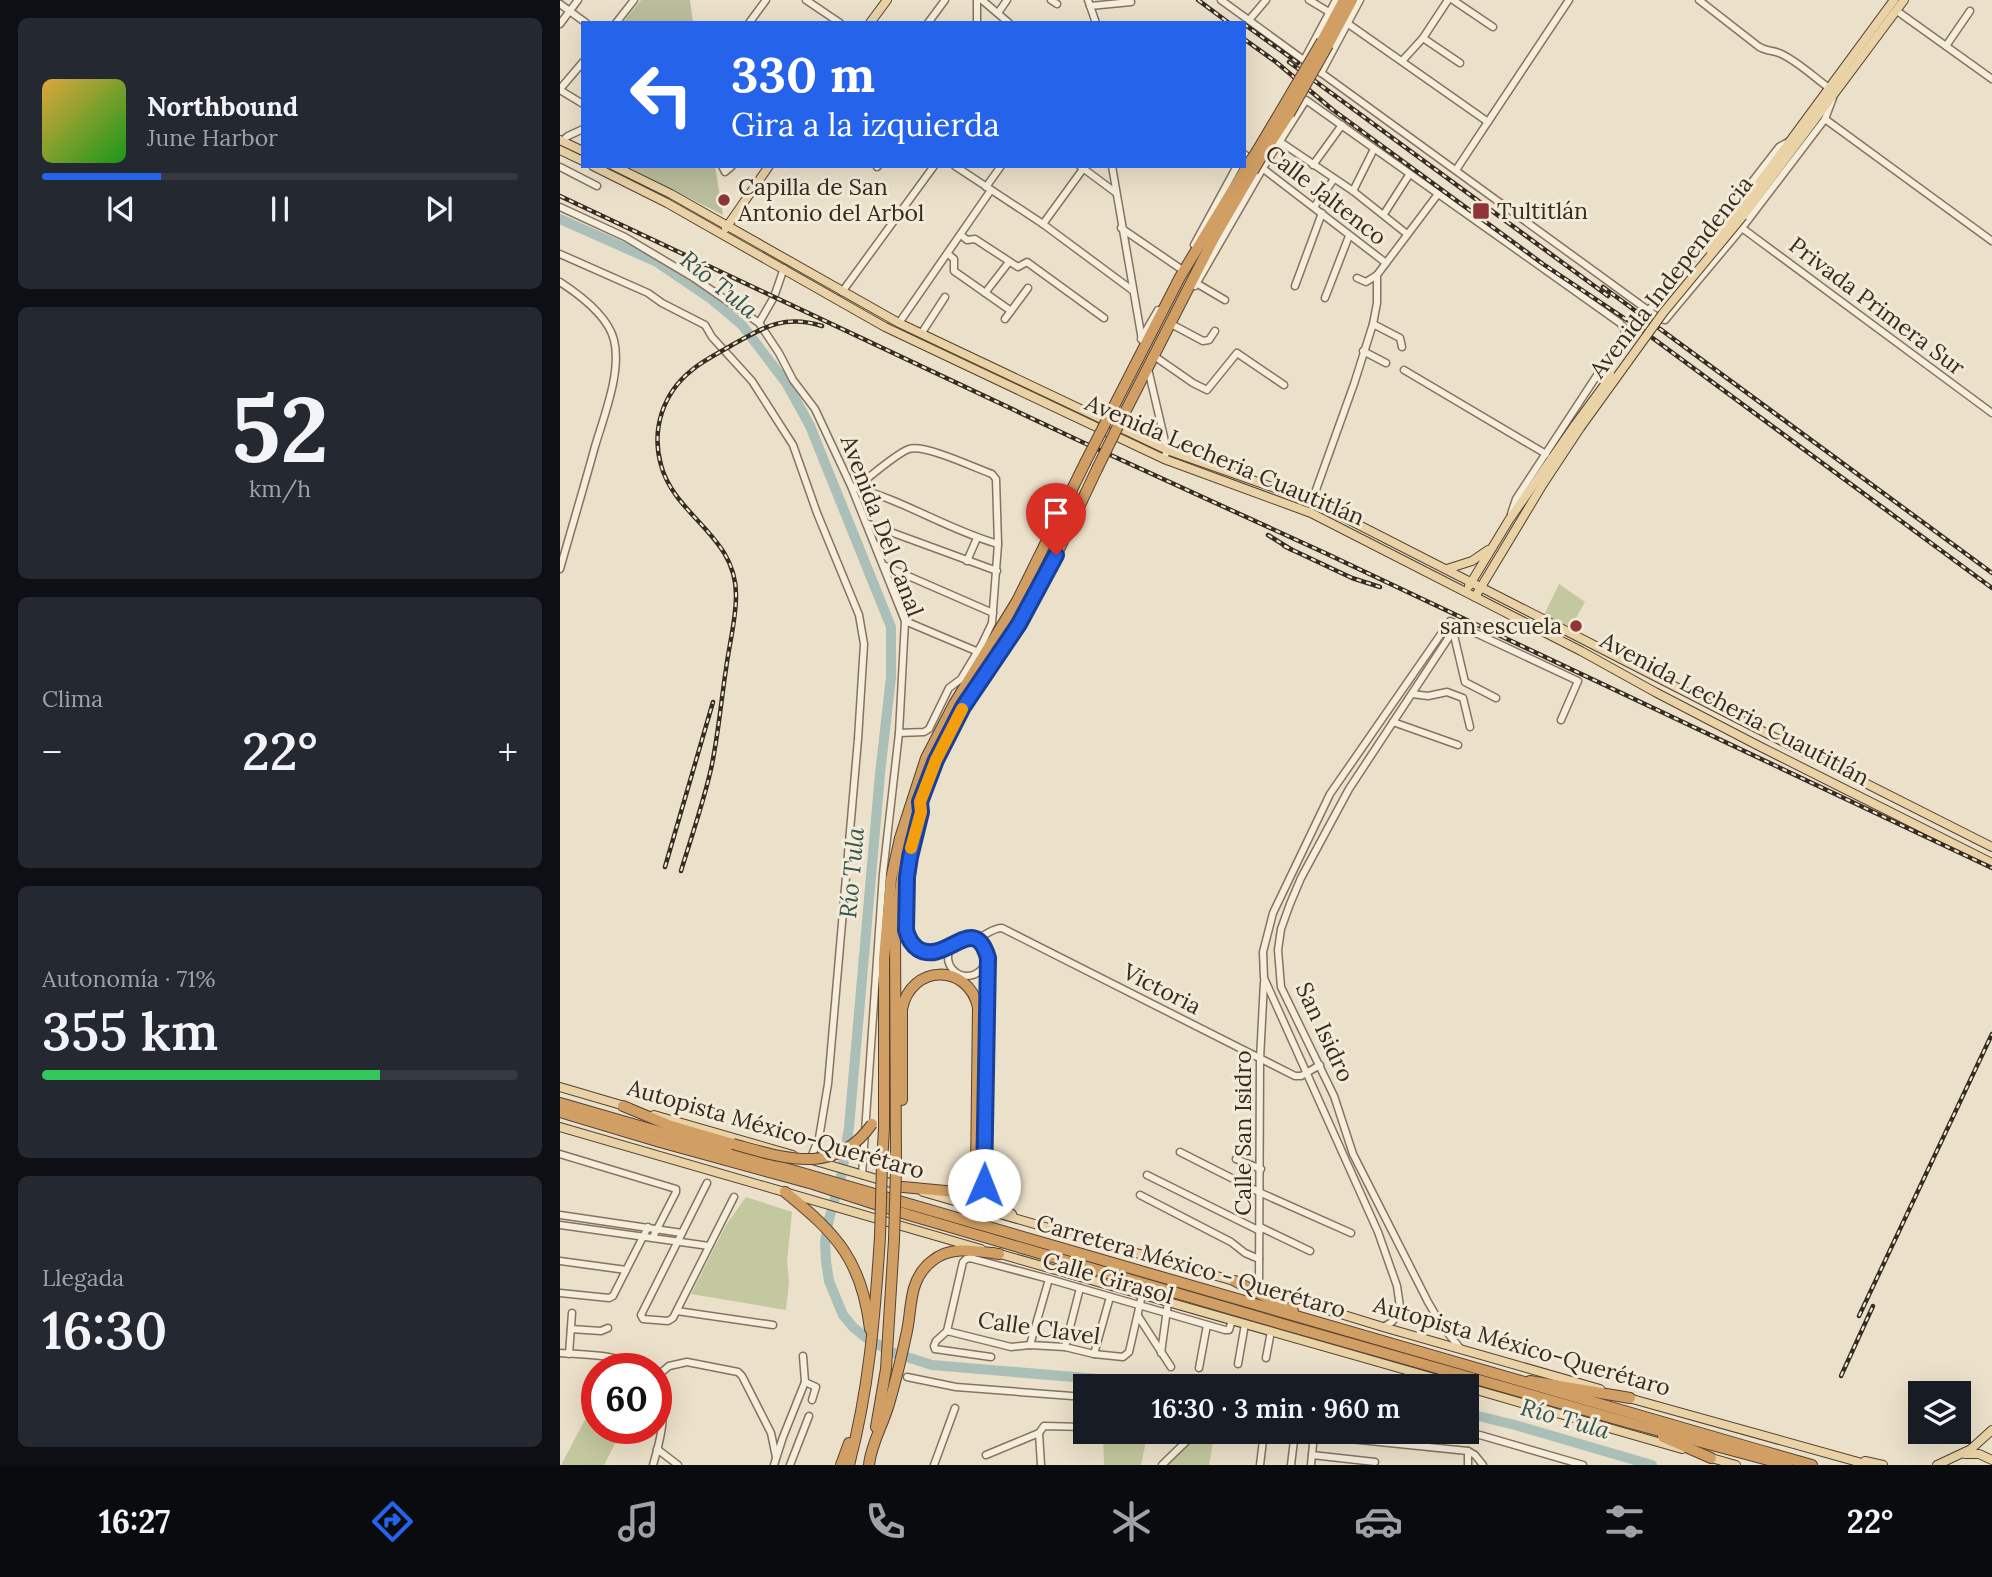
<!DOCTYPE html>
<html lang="es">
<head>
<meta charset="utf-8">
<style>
	body { margin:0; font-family:Lora,serif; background:#242831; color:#f1f3f6; height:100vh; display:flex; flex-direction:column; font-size:26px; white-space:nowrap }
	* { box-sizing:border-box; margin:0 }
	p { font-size:23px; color:#9ea1a6 }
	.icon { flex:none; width:38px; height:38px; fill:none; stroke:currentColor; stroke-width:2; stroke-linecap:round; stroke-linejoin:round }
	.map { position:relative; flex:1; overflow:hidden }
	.drawer { display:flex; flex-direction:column; gap:18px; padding:18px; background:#0d0f14; width:560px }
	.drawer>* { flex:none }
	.top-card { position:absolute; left:21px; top:21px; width:665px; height:147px; border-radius:0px; box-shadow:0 7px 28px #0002; background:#2563eb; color:#fff; overflow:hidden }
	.buttons { position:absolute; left:1348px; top:1381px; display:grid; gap:14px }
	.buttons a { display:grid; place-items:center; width:63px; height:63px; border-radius:0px; background:#171b24; box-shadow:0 7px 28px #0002; font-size:35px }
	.speed { position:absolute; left:21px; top:1353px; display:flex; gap:14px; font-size:35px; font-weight:700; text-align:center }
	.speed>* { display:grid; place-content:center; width:91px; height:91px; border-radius:50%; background:#171b24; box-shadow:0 7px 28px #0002; line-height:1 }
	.speed .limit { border:10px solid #d22; background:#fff; color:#111 }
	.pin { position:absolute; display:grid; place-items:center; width:60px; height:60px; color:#fff; margin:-72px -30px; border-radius:50% 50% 50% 0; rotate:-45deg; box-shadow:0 0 7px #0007 }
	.pin .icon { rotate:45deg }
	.me { position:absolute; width:77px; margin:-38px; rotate:1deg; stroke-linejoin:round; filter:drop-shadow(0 0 5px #0008) }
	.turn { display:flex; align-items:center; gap:24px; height:147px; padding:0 35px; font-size:32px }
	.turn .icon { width:91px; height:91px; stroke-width:2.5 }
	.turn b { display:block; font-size:49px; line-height:60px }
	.big { font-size:52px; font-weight:600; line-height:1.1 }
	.drawer .card { flex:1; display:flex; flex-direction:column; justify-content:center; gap:10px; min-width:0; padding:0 24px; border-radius:10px; background:#242831 }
	.drawer .dial { align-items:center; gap:0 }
	.dial b { font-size:91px; line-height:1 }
	.song { display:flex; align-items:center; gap:21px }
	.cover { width:84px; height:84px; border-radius:10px; background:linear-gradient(135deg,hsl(40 70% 55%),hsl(120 70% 35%)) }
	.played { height:7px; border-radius:4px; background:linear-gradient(90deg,#2563eb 25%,#363941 25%) }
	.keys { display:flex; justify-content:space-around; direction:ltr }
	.heat { display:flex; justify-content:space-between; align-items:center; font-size:38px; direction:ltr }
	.charge { height:10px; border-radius:5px; background:linear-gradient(90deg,#34c759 71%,#363941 0) }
	.trip { position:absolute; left:513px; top:1374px; width:406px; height:70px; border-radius:0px; background:#171b24; box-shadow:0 7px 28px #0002; font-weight:600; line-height:70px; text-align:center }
	.menu { display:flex; height:112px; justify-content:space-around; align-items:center; background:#090b0e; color:#9ea1a6 }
	.menu .icon { width:49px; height:49px }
	.menu .current { color:#2563eb }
	.menu b { font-size:32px; color:#f1f3f6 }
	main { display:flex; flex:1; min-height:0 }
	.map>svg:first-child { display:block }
</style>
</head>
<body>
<main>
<section class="drawer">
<div class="card">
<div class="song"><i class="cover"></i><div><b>Northbound</b><p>June Harbor</p></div></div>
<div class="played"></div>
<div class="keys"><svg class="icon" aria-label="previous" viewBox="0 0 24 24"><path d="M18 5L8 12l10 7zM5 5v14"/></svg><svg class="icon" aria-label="pause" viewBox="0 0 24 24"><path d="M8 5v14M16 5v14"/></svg><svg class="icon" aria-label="next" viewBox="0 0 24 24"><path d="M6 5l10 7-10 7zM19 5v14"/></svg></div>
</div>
<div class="card dial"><b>52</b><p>km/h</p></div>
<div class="card"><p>Clima</p>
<div class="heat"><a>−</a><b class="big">22°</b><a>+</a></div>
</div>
<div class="card"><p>Autonomía · 71%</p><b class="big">355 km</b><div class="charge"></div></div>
<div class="card"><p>Llegada</p><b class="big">16:30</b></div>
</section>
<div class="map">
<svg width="1432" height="1465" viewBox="0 0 1432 1465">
	<rect width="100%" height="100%" fill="#ebe0c9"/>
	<!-- green -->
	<g fill="#c4c89e">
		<polygon points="999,584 1025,602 1011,627 984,615"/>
		<polygon points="186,1197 232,1212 227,1261 229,1282 226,1310 131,1294 166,1225"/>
		<polygon points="37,1397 37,1428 63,1428 44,1465 1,1465"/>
		<polygon points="543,1432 588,1432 581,1465 544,1465"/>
		<polygon points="636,1432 655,1432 649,1465 602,1465"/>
	</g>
	<!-- cemetery -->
	<g fill="#bbbe9c">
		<polygon points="81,0 130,0 133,23 62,23"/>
		<polygon points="66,166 155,166 163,215"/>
	</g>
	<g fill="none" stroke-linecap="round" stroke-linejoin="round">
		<!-- river -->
		<g stroke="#aabfb8" stroke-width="10">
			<polyline points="0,219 97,262 150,298 182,325 227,384 250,426 331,627 331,677 320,774 289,1127 282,1173 269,1219 265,1242 266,1261 269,1281 283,1315 293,1327 305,1337 331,1352 372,1365 620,1386"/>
			<polyline points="906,1413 955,1425 1092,1465"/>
		</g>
		<!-- minor casing -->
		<g stroke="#857360" stroke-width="9">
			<g id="minor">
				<polyline points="246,0 280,23"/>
				<polyline points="422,0 449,23"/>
				<polyline points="491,0 497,4"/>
				<polyline points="528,0 536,23"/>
				<polyline points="661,0 1100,319 1105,320 1182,228 1265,119 1273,98"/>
				<polyline points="749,0 769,12"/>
				<polyline points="893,0 933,27"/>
				<path d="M1139,0L1198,46C1205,51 1211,50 1219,53C1235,59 1255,78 1269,88"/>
				<polyline points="0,4 26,23"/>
				<polyline points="530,6 571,2"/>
				<polyline points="1337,11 1432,79"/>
				<polyline points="438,13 447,0"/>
				<polyline points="689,20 706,0"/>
				<polyline points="56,23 74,0"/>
				<polyline points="189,23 206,0"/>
				<polyline points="368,23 385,0"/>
				<polyline points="417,23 417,0"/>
				<polyline points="787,23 928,122"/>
				<polyline points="0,24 18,0"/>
				<polyline points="863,38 900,63"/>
				<polyline points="1386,46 1410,11"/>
				<polyline points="744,60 776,0"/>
				<polyline points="842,61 863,38 888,0"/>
				<polyline points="761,73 800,0"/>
				<polyline points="0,89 23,62"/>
				<polyline points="0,90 23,104"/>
				<polyline points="1265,119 1432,241"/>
				<polyline points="2,141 8,136 23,129"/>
				<polyline points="719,141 793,191 847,234"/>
				<polyline points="684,154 826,263"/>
				<polyline points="753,165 782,125"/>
				<polyline points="162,166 165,172 172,166"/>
				<polyline points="395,166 483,224 572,290"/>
				<polyline points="520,166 555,192"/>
				<polyline points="552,166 582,340"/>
				<polyline points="0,167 37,186"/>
				<polyline points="317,167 318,166"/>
				<polyline points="896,170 1009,0"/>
				<polyline points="426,187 441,166"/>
				<polyline points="793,191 814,149"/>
				<polyline points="0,207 65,237 134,278 199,323 219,353 233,380 255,409 291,486 345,621 339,733 323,874 302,1175"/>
				<polyline points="754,207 774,179"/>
				<polyline points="824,214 849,175"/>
				<polyline points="483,224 523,169"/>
				<polyline points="561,228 621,269"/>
				<polyline points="1182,228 1432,413"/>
				<polyline points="401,235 407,240 415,239 458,267 467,262 544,318"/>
				<polyline points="634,245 677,166"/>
				<polyline points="0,254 88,293 102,303 145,325 152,337 192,381 233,445 257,513 299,615 304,644 298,739 268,1084 259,1138 250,1160"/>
				<polyline points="388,254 394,259 394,271 451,311"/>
				<polyline points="134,278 140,268"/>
				<polyline points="797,278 806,282 817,275"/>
				<path d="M0,282C20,295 48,316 54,340C62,373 43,418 34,450C23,490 11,530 0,569"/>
				<polyline points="636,283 665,300"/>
				<polyline points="635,286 703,168 746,100 1060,323 1066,331 1064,334 956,499 951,514"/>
				<polyline points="735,286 762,213"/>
				<polyline points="282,292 374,166"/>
				<polyline points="425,293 449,262"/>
				<polyline points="765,298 789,236"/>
				<polyline points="1089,310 1153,232 1219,147 1228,142"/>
				<polyline points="445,319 468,288"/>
				<polyline points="199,323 214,297 224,268"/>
				<polyline points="339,323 431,190"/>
				<polyline points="813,324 840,338 842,347"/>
				<polyline points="613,325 643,341 649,340 655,331"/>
				<polyline points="361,334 385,297"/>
				<polyline points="581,339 598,310"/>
				<polyline points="803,351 826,363"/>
				<polyline points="597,358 633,383 647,390 677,353 724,385"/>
				<polyline points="844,370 986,454"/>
				<polyline points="589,373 607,450 604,459"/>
				<path d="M293,487C344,500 388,530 438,544"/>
				<path d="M295,488C309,478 335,454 349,449C365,444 415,468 432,474L436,479L438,544L432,623L422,644L401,679L389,688L369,729L364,732L339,733"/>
				<polyline points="752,501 794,384 813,324 817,303 817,275 878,194"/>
				<polyline points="306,523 437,571"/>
				<polyline points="407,561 417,538"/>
				<polyline points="323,565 433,613"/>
				<polyline points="345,621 416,651"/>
				<polyline points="897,625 789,789 741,878 730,904 721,929 718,950 721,987 774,1096 793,1154 868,1302 882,1326 900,1348"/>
				<polyline points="893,631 905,682 936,698"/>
				<polyline points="852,694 868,696 887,692 903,698 910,727"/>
				<polyline points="833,722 898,745"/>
				<circle cx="407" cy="957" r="19"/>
				<path d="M412,938C424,939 430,928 442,928L735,1076H741L760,1065"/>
				<polyline points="620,1152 701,1193 791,1233"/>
				<polyline points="0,1154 116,1189 116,1192 93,1237"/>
				<polyline points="676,1159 701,1169"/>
				<polyline points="587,1175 700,1231"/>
				<polyline points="147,1183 81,1315 83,1319 108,1321 113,1318 174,1197"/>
				<polyline points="580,1195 671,1242 685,1253 699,1259"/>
				<polyline points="0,1215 122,1233"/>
				<polyline points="0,1225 149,1246"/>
				<polyline points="700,1227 750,1251"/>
				<polyline points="0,1261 66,1270"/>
				<polyline points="699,1288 700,1059 704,982"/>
				<polyline points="0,1293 49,1298 53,1296 88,1227"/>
				<polyline points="117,1311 213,1325"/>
				<polyline points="578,1316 611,1367"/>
				<polyline points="823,1327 832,1322 839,1313 840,1307 837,1286 818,1232 704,978 703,952 713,913 770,794 890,621 1018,681 1001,720"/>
				<polyline points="11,1329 41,1331 48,1328"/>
				<polyline points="387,1331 451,1347 470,1345 505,1347 534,1354 563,1357 569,1352 582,1295"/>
				<polyline points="470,1345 489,1279"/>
				<polyline points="505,1347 520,1288"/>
				<path d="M0,1353C28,1355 56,1354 81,1368"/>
				<polyline points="601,1353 608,1302"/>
				<polyline points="9,1354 12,1313"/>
				<polyline points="534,1354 550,1297"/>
				<polyline points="431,1357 375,1349 374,1346 376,1341 387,1331 403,1262 406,1259 410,1258 489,1279 665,1330 669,1330 672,1320"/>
				<polyline points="706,1358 711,1331"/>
				<polyline points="678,1364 685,1324"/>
				<polyline points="639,1368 647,1325"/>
				<polyline points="96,1377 109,1366 127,1362 178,1372 182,1376 211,1433 216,1457"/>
				<polyline points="347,1377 396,1387 525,1397"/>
				<polyline points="245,1382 256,1387 252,1400"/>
				<polyline points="906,1431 1023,1465"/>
				<polyline points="721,1432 908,1451 915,1455 923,1465"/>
				<polyline points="479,1433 481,1465"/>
				<polyline points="97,1449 118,1465"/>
				<polyline points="908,1451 908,1465"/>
				<polyline points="426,1455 479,1433 484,1426 525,1427"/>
				<polyline points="752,1455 815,1462"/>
				<path d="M93,1465C102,1434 108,1412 96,1381"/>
				<polyline points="214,1465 223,1437 245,1382 243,1356"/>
				<polyline points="230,1465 249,1416"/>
				<polyline points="374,1465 395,1408"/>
				<polyline points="602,1465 636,1432"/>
				<polyline points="700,1465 704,1432"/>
				<polyline points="731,1465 735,1432"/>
				<polyline points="751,1465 754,1434"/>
			</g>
		</g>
		<!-- major casing -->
		<g stroke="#544233" stroke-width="10">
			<g id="major">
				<polyline points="310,23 327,0"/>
				<polyline points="0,140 23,151"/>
				<polyline points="0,150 23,161"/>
				<polyline points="33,166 107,203 325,327 604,459 751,513 1021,651 1095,692 1197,745 1432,863"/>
				<polyline points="54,166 111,194 339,323 607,450 752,501 1204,732 1432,847"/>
				<polyline points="1177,213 1334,0"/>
				<polyline points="1183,216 1344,0"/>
				<polyline points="166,228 209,166"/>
				<polyline points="887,569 912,561 928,550"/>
				<polyline points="909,586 949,520 1015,425"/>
				<polyline points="915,597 983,484 1020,428"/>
				<path d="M426,954L428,968L424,1185C428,1200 439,1207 452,1214"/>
				<polyline points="0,1087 68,1107"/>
				<polyline points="94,1115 233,1155"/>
				<polyline points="0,1127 421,1249"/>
				<polyline points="252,1160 341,1186"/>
				<polyline points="363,1192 681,1283"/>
				<polyline points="433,1252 902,1386"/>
				<polyline points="693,1287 823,1327 1040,1389"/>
				<polyline points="906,1387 1122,1449"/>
				<polyline points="1065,1397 1309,1465"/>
				<polyline points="1405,1454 1419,1454 1432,1460"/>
				<polyline points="1148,1457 1176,1465"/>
				<polyline points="1305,1461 1323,1465"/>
				<polyline points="1377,1465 1411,1449 1432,1430"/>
			</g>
		</g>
		<!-- highway casing -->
		<g stroke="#544233" stroke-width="12">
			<g id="highway">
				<polyline points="762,41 784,0"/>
				<polyline points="768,45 792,0"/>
				<polyline points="697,151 722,109"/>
				<polyline points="703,154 729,114"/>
				<polyline points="550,414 620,277 686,168"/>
				<polyline points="562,418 655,236 693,171"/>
				<path d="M348,870C347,884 344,925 348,937C351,944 356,949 363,951C374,955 386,950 394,943"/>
				<path d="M342,1100V1009C351,964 408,963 418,1007L416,1173L410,1185L396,1192L343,1187"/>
				<path d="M0,1103C418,1222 834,1347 1252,1465"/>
				<polyline points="63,1106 111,1126 173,1144"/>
				<polyline points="0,1112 100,1142 253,1184 349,1215 729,1326 1070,1423 1227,1465"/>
				<polyline points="322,1164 324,1128 324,959 331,879 340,838 366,758 394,704 457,601 525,463"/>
				<polyline points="336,1170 335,928 344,862 355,820 376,760 403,707 469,608 486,577 537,469"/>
				<path d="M225,1192C277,1234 302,1261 310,1329"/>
				<polyline points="675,1281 733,1311"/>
				<polyline points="970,1381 1070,1398"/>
				<polyline points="316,1427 326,1369 334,1240"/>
				<polyline points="1103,1437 1151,1458"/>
				<polyline points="281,1465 289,1443"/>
				<path d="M289,1465C309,1390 315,1315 320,1237"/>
				<path d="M309,1465C311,1444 323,1425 329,1404C336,1380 342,1355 347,1331C350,1317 350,1302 354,1288C357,1278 363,1268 372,1261C391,1245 416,1251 439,1254"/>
			</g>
		</g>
		<!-- minor -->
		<use href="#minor" stroke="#f6eedc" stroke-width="6"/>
		<!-- major -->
		<use href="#major" stroke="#e9d2a6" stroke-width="8"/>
		<!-- highway -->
		<use href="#highway" stroke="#d19e63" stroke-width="10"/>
		<!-- rail casing -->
		<g stroke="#372c22" stroke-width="4.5">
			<g id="rail">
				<polyline points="638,0 669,23"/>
				<polyline points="684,24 738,63"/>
				<polyline points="684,39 716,62 773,110 983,264 1079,328 1432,588"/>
				<polyline points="729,62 1048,296"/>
				<polyline points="0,196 522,442 765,553 1432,868"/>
				<polyline points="1043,287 1432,573"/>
				<polyline points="708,535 732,550"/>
				<polyline points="724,546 792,578 820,587"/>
				<polyline points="105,867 153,702"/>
				<path d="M121,871C131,838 143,804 151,769C158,737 161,702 166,669C169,645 176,620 176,596C177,536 115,517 101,465C91,429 103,393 132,370C144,360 159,353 172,345C204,327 225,314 262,326"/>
				<polyline points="1299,1316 1432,1034"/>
				<polyline points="1281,1376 1313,1306"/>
			</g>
		</g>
		<!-- rail -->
		<use href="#rail" stroke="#f3ead8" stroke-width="2" stroke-dasharray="5" stroke-linecap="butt"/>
		<!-- major-bridge casing -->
		<g stroke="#544233" stroke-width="10" stroke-linecap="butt">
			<g id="major-bridge">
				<polyline points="1149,249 1177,213"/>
				<polyline points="1015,425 1051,376"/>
				<polyline points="1020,428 1103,313 1183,216"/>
			</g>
		</g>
		<!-- highway-bridge casing -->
		<g stroke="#544233" stroke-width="12" stroke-linecap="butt">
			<g id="highway-bridge">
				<polyline points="722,109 762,41"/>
				<polyline points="729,114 768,45"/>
				<polyline points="686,168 697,151"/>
				<polyline points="693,171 703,154"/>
				<polyline points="525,463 550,414"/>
				<polyline points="537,469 562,418"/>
				<path d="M173,1144C224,1158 275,1177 312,1124"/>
				<polyline points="320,1237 322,1164"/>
				<polyline points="334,1240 336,1170"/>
			</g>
		</g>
		<!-- major-bridge -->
		<use href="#major-bridge" stroke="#e9d2a6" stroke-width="8"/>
		<!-- highway-bridge -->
		<use href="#highway-bridge" stroke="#d19e63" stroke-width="10"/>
	</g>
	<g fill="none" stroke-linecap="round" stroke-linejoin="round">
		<!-- route casing -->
		<g stroke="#184099" stroke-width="18">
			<path id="route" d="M424,1185L428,958C414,910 386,966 358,949C351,944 348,938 346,930L347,877L350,857L361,812L360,802L376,760L403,707L459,624L496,555"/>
		</g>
		<!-- route -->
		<use href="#route" stroke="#2563eb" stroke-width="12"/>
		<!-- slow -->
		<polyline stroke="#f59e0b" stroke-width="12" points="351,848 361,812 360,802 376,760 402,709"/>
	</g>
	<!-- markers -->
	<g fill="#8f3538" stroke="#f3ead8" stroke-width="2.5">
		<circle cx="164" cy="200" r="7"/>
		<rect x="912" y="202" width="18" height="18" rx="3.5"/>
		<circle cx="1016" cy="626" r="7"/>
	</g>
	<g text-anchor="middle" stroke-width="6" stroke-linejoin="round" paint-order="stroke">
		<!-- poi labels -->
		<g font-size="23" fill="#372c22" stroke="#f3ead8" text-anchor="start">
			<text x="178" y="195">Capilla de San<tspan x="178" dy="26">Antonio del Arbol</tspan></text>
			<text x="937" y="219">Tultitlán</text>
			<text x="1002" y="634" text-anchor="end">san escuela</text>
		</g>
		<!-- street labels -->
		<g font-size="23" fill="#372c22" stroke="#f3ead8">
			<text transform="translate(766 195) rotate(38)" y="8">Calle Jaltenco</text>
			<text transform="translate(1111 277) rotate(-52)" y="8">Avenida Independencia</text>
			<text transform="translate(1317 306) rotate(37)" y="8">Privada Primera Sur</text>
			<text transform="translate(665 460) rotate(23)" y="8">Avenida Lecheria Cuautitlán</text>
			<text transform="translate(322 526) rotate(69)" y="8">Avenida Del Canal</text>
			<text transform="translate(1175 709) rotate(28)" y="8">Avenida Lecheria Cuautitlán</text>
			<text transform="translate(602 989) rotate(27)" y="8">Victoria</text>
			<text transform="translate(765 1032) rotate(65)" y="8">San Isidro</text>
			<text transform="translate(216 1129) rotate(16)" y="8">Autopista México-Querétaro</text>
			<text transform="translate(683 1133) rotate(-90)" y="8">Calle San Isidro</text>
			<text transform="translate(631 1266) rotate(16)" y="8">Carretera México - Querétaro</text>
			<text transform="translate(548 1278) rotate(16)" y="8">Calle Girasol</text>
			<text transform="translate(479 1328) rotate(8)" y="8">Calle Clavel</text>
			<text transform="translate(962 1346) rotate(16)" y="8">Autopista México-Querétaro</text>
		</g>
		<!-- water labels -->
		<g font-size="24" font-style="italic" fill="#325652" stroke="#f3ead8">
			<text transform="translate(159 285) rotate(39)" y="8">Río Tula</text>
			<text transform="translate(292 873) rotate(-85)" y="8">Río Tula</text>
			<text transform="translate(1005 1419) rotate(16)" y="8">Río Tula</text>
		</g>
	</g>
</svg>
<div class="buttons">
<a><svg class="icon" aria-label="layers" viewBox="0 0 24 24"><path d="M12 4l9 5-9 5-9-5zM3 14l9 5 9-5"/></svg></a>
</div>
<div class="speed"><div class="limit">60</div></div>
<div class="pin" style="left:496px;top:555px;background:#d93025"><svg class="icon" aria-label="arrive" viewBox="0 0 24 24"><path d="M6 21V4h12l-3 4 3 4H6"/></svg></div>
<svg class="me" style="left:424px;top:1185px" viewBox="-20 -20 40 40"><circle r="19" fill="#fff"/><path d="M0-13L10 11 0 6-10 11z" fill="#2563eb"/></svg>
<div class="trip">16:30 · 3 min · 960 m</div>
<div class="top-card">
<div class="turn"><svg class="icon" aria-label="left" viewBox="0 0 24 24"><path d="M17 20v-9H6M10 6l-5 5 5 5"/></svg><div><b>330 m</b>Gira a la izquierda</div></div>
</div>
</div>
</main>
<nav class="menu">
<b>16:27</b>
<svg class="icon current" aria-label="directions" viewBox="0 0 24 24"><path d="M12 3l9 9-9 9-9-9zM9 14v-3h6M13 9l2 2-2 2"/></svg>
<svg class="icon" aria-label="music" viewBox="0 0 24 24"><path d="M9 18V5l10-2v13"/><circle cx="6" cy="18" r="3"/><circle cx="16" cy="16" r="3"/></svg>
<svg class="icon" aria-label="phone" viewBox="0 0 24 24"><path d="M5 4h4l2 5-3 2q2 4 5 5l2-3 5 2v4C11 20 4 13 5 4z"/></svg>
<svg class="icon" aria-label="climate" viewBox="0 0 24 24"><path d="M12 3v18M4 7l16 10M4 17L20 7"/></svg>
<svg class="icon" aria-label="car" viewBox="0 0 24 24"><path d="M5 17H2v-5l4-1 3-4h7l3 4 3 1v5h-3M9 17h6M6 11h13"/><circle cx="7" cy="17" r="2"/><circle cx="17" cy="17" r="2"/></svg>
<svg class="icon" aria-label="filters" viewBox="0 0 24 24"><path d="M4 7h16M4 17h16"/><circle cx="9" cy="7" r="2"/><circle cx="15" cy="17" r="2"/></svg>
<b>22°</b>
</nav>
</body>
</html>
